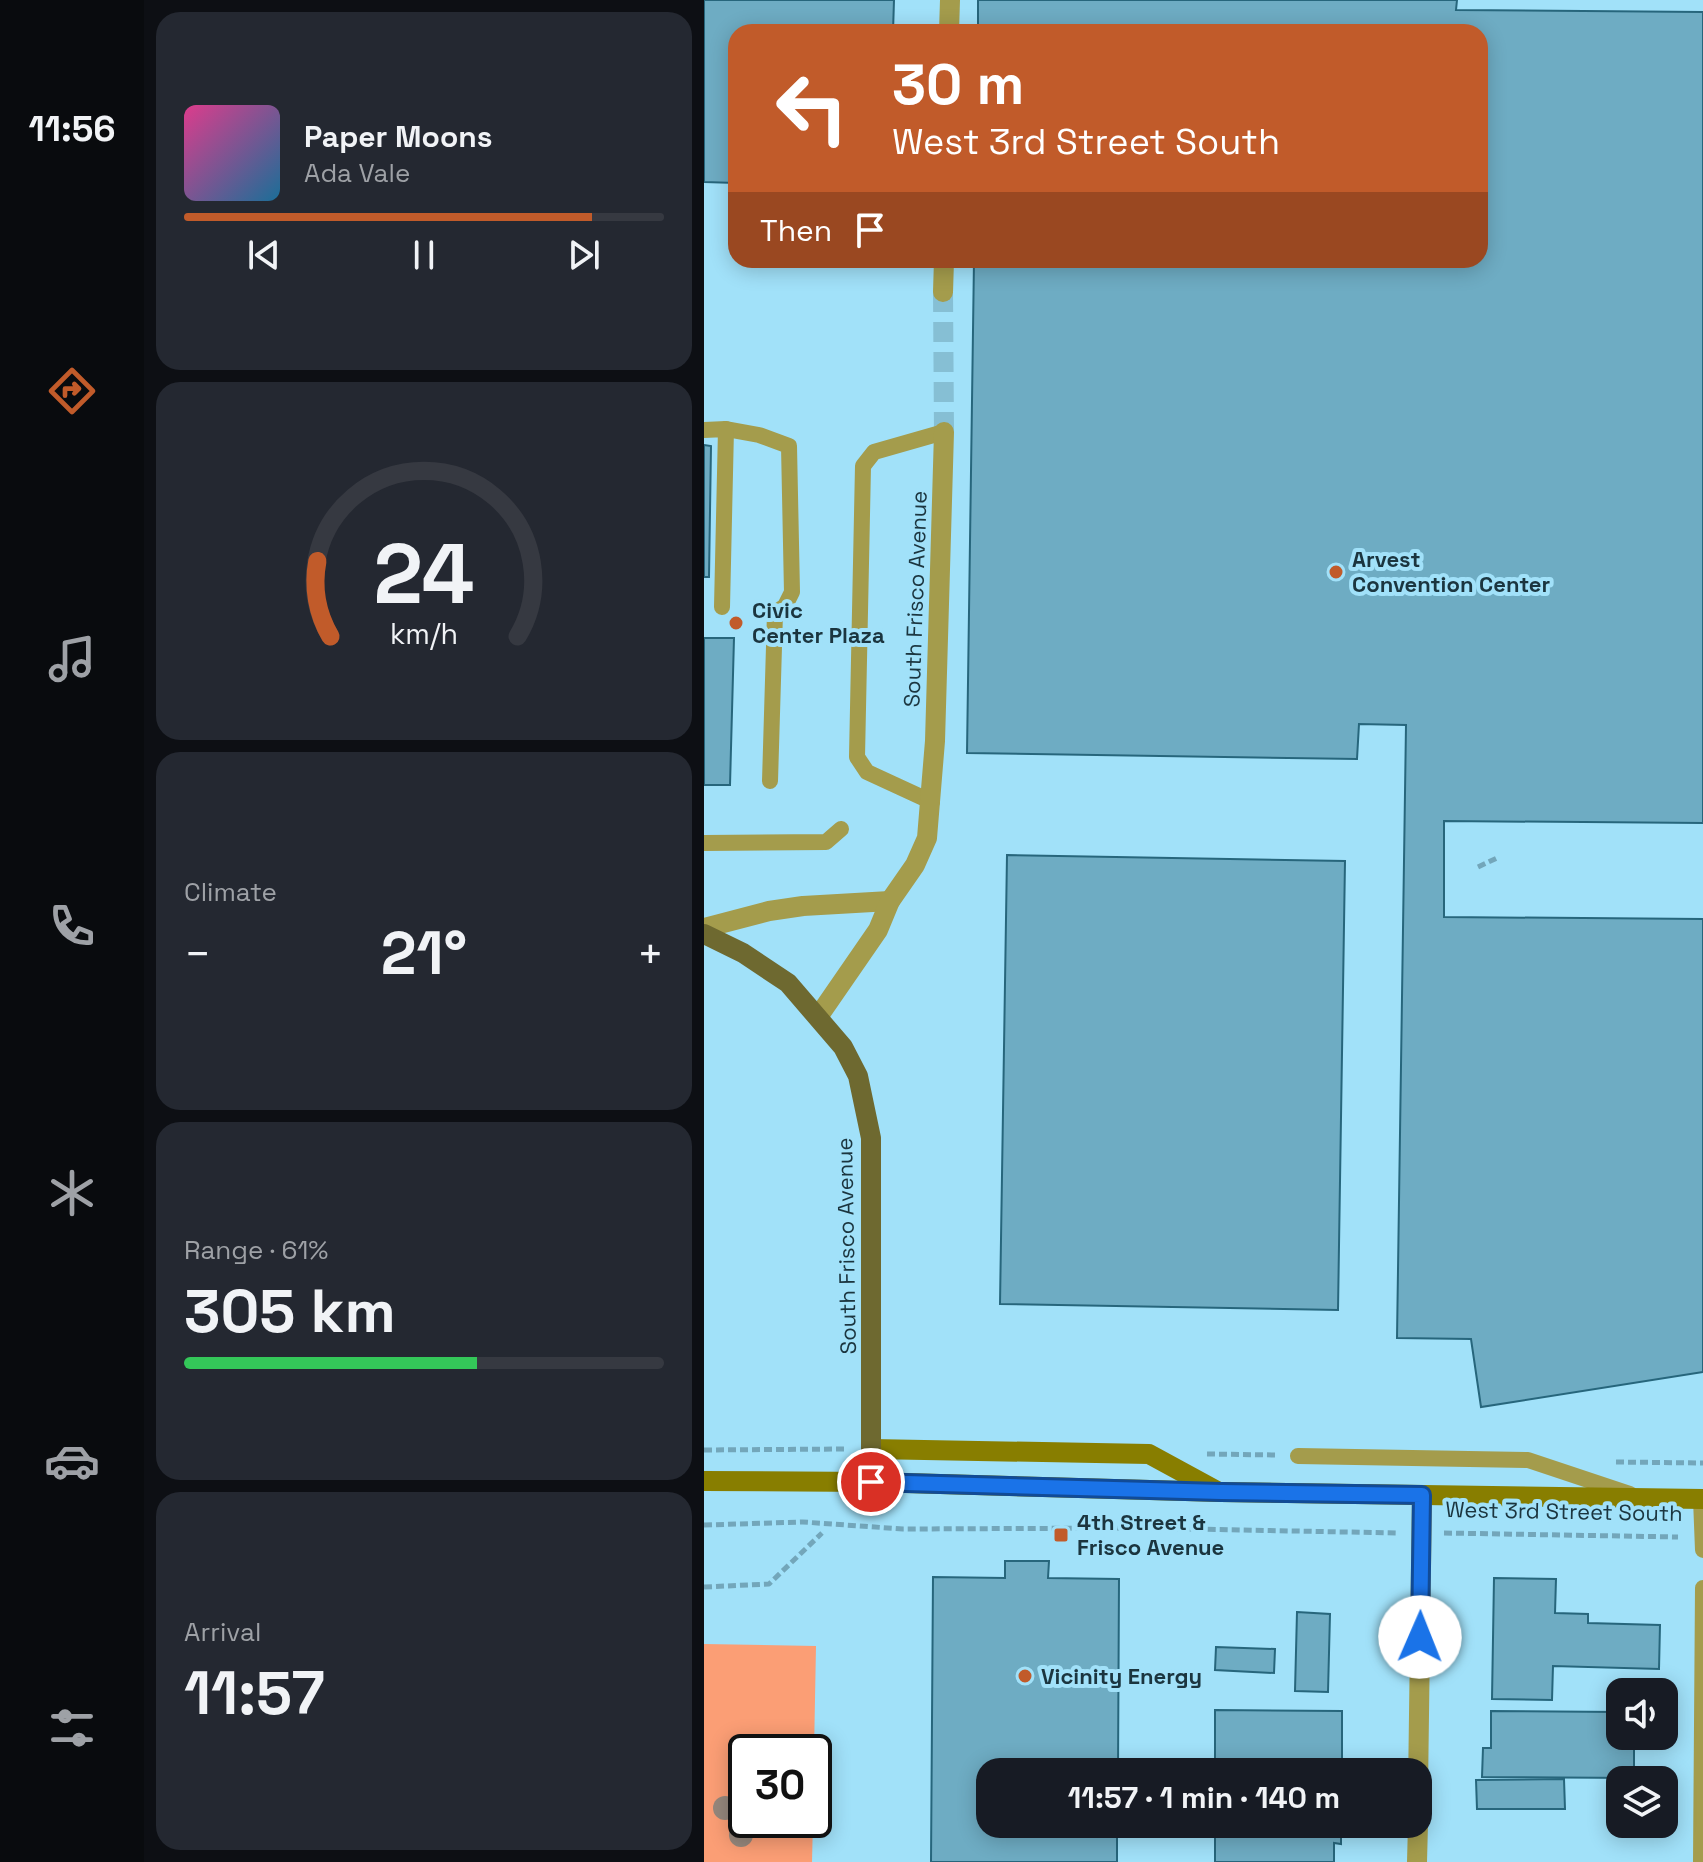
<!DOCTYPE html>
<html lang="en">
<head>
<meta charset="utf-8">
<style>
	body { margin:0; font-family:"Space Grotesk",sans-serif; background:#242831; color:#f1f3f6; height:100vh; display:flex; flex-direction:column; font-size:30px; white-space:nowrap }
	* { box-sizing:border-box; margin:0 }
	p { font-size:26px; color:#9ea1a6 }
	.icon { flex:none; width:44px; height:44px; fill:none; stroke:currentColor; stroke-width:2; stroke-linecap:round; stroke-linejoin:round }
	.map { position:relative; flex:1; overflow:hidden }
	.sheet { display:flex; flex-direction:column; gap:12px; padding:12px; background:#0d0f14; width:560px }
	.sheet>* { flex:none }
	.hud { position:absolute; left:24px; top:24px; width:760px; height:244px; border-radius:24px; box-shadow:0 4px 20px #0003; background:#c15b2a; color:#fff; overflow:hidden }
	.tools { position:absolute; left:902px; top:1678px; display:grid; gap:16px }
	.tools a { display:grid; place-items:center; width:72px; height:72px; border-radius:16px; background:#171b24; box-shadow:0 4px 20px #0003; font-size:40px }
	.speed { position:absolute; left:24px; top:1734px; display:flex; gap:16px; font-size:40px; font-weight:700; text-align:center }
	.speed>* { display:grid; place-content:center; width:104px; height:104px; border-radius:50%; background:#171b24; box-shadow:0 4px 20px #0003; line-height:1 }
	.speed .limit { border:4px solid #111; border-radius:12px; background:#fff; color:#111 }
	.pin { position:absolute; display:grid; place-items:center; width:68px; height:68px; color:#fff; margin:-34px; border:4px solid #fff; border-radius:50%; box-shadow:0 2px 8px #0007 }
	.me { position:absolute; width:88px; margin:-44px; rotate:1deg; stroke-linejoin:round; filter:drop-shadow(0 0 6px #0008) }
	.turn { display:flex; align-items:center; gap:28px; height:168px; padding:0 32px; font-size:36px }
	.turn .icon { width:104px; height:104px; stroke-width:2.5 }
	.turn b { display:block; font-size:56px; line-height:68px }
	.then { display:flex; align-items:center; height:76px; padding:0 32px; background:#0003; gap:16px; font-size:30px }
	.big { font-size:60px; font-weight:600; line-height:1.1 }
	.sheet .tile { flex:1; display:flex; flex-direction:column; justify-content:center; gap:12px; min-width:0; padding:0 28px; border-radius:24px; background:#242831 }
	.sheet .dial { align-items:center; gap:0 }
	.dial svg { height:208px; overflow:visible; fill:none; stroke:#363941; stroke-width:7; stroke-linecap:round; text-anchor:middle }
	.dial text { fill:#f1f3f6; stroke:none }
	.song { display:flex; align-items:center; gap:24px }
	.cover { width:96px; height:96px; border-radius:12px; background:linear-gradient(135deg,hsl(330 70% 55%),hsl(200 70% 35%)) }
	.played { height:8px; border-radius:4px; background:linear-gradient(90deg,#c15b2a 85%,#363941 85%) }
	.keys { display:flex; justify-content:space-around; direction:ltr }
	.heat { display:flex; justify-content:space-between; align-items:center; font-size:44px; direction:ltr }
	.charge { height:12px; border-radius:6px; background:linear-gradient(90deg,#34c759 61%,#363941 0) }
	.trip { position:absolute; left:272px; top:1758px; width:456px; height:80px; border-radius:24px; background:#171b24; box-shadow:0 4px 20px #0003; font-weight:600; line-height:80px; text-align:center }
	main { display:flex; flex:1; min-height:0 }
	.tabs { display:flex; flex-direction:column; width:144px; justify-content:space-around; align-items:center; background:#090b0e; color:#9ea1a6 }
	.tabs .icon { width:56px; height:56px }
	.tabs .active { color:#c15b2a }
	.tabs b { font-size:36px; color:#f1f3f6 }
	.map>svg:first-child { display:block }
</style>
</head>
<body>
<main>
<nav class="tabs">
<b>11:56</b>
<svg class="icon active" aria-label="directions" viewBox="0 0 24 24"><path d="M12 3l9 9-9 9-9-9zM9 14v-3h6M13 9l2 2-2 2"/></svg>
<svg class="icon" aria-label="music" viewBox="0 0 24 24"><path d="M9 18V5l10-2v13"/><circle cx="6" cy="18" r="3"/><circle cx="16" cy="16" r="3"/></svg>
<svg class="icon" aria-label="phone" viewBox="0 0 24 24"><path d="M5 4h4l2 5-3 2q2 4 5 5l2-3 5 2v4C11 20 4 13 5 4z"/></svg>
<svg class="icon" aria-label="climate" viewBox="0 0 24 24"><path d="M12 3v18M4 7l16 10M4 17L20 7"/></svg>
<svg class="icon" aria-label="car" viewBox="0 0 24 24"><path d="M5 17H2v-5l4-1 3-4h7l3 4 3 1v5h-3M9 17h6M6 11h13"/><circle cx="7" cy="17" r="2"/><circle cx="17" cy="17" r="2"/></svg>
<svg class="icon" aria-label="filters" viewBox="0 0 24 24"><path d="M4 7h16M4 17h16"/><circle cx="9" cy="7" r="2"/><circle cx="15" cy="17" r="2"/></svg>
</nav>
<section class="sheet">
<div class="tile">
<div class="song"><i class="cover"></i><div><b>Paper Moons</b><p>Ada Vale</p></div></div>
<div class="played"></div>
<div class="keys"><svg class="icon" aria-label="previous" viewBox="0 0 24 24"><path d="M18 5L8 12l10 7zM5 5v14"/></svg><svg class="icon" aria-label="pause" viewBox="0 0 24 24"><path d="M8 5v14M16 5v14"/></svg><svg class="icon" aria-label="next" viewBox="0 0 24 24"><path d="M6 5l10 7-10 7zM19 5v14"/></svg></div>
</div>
<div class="tile dial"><svg viewBox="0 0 100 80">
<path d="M14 69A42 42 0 1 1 86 69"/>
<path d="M14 69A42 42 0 0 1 9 40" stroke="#c15b2a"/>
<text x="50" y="56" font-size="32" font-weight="700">24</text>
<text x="50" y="72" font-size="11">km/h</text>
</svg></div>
<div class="tile"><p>Climate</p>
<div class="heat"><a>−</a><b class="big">21°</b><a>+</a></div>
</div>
<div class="tile"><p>Range · 61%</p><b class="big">305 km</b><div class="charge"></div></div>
<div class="tile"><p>Arrival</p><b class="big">11:57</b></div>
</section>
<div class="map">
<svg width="999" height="1862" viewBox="0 0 999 1862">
	<rect width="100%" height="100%" fill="#a1e1f9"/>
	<!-- green -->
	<polygon fill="#fb9e75" points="0,1644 112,1646 110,1752 42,1752 42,1820 109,1820 108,1862 0,1862"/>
	<!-- building -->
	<g fill="#6eacc3" stroke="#27667c" stroke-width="2">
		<polygon points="0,0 190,0 189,32 32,32 32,183 0,182"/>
		<polygon points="274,0 753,0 752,10 999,12 999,823 740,821 740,917 999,919 999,1372 777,1407 767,1339 693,1338 702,725 655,724 653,759 263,753 270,260 776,260 776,32 274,32"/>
		<polygon points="0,445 7,446 5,577 0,577"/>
		<polygon points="0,638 30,638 26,785 0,785"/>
		<polygon points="303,855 641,861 634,1310 296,1304"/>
		<polygon points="301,1561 345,1561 344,1578 415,1579 414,1772 286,1772 286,1824 413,1824 413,1862 227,1862 229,1577 301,1578"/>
		<polygon points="790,1578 852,1579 851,1613 884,1614 884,1623 956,1625 955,1669 849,1666 848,1700 788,1699"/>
		<polygon points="593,1612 626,1614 624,1692 591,1691"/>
		<polygon points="512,1647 571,1649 570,1673 511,1670"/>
		<polygon points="511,1710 638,1711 638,1772 511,1772"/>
		<polygon points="787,1711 916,1712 916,1736 930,1736 930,1778 778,1777 779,1748 787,1748"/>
		<polygon points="860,1779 861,1809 773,1809 772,1780"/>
		<polygon points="511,1824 637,1824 637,1844 630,1843 630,1862 511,1862"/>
	</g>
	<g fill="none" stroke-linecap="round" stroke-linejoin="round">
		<!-- street-tunnel -->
		<polyline stroke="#86bfd4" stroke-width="20" stroke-dasharray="20 10" stroke-linecap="butt" points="239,292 240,432"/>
		<!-- path -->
		<g stroke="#73a6ba" stroke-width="5" stroke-dasharray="8 4" stroke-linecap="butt">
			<polyline points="774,867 795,857"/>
			<polyline points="0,1450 142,1449"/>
			<polyline points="503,1454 573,1455"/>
			<polyline points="912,1462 999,1463"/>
			<polyline points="0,1525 99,1522 199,1529 432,1528 694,1533"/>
			<polyline points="740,1533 974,1537"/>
			<polyline points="0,1587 65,1584 118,1533"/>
		</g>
		<!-- lane -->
		<g stroke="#a49c4c" stroke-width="16">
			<polyline points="22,429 55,435 85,446 88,592 81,606 71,613 66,781"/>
			<polyline points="0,430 22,429 18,607"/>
			<polyline points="228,802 163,772 153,757 159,466 170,452 240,432"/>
			<polyline points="0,843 122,842 137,829"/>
			<polyline points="594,1456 824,1460 926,1494"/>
			<polyline points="997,1499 999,1550"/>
			<polyline points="997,1862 999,1588"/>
		</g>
		<!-- street -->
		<g stroke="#a49c4c" stroke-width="20">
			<polyline points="245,32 246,0"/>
			<polyline points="239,292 240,260"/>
			<polyline points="0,928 65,911 99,906 186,901"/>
			<polyline points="114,1017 174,930 186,901 211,865 223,838 231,741 240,432"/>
			<polyline points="714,1788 718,1495"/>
			<polyline points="713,1862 714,1824"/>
		</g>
		<!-- secondary -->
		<g stroke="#887e00" stroke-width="20">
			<polyline points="167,1449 445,1454 513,1491"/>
			<polyline points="0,1481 167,1482 517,1492 999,1499"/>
		</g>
		<!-- primary -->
		<polyline stroke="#6e6930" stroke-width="20" points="0,934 39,953 84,983 139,1047 154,1076 167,1138 167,1482"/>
	</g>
	<!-- trees -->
	<g fill="#95877c">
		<circle cx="21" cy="1808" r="12"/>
		<circle cx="37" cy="1835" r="12"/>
	</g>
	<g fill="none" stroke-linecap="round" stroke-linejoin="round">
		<!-- route casing -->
		<g stroke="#114b97" stroke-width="20">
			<polyline id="route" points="167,1482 517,1492 718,1495 716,1637"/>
		</g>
		<!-- route -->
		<use href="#route" stroke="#1a73e8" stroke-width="14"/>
	</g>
	<!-- markers -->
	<g fill="#c15b2a" stroke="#a1e1f9" stroke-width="3">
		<circle cx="632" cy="572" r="8"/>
		<circle cx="32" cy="623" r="8"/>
		<rect x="349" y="1527" width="16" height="16" rx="4"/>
		<circle cx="321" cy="1676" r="8"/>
	</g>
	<g text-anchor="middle" stroke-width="8" stroke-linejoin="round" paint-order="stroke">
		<!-- poi labels -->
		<g font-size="22" font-weight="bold" fill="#1b353f" stroke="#a1e1f9" text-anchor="start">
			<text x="648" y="567">Arvest<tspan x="648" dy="25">Convention Center</tspan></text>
			<text x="48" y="618">Civic<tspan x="48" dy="25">Center Plaza</tspan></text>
			<text x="373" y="1530">4th Street &amp;<tspan x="373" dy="25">Frisco Avenue</tspan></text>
			<text x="337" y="1684">Vicinity Energy</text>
		</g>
		<!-- street labels -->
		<g font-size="22" fill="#1b353f" stroke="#a1e1f9">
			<text transform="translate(211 599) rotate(-88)" y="8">South Frisco Avenue</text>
			<text transform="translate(142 1246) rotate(-91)" y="8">South Frisco Avenue</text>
			<text transform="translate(860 1511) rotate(1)" y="8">West 3rd Street South</text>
		</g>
	</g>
</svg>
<div class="tools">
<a><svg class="icon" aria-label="sound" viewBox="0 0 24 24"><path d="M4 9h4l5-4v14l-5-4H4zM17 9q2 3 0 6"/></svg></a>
<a><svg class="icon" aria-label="layers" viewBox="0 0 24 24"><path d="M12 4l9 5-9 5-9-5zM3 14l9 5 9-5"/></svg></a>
</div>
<div class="speed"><div class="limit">30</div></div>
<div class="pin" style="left:167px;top:1482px;background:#d93025"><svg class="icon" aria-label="arrive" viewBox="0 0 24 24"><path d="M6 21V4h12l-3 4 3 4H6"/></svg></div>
<svg class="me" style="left:716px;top:1637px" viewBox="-20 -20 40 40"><circle r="19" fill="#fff"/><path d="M0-13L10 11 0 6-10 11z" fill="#1a73e8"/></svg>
<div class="trip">11:57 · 1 min · 140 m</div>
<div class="hud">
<div class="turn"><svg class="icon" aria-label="left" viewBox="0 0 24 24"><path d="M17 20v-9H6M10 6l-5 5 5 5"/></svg><div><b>30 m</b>West 3rd Street South</div></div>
<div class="then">Then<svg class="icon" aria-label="arrive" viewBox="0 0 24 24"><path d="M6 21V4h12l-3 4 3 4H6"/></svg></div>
</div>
</div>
</main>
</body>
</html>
